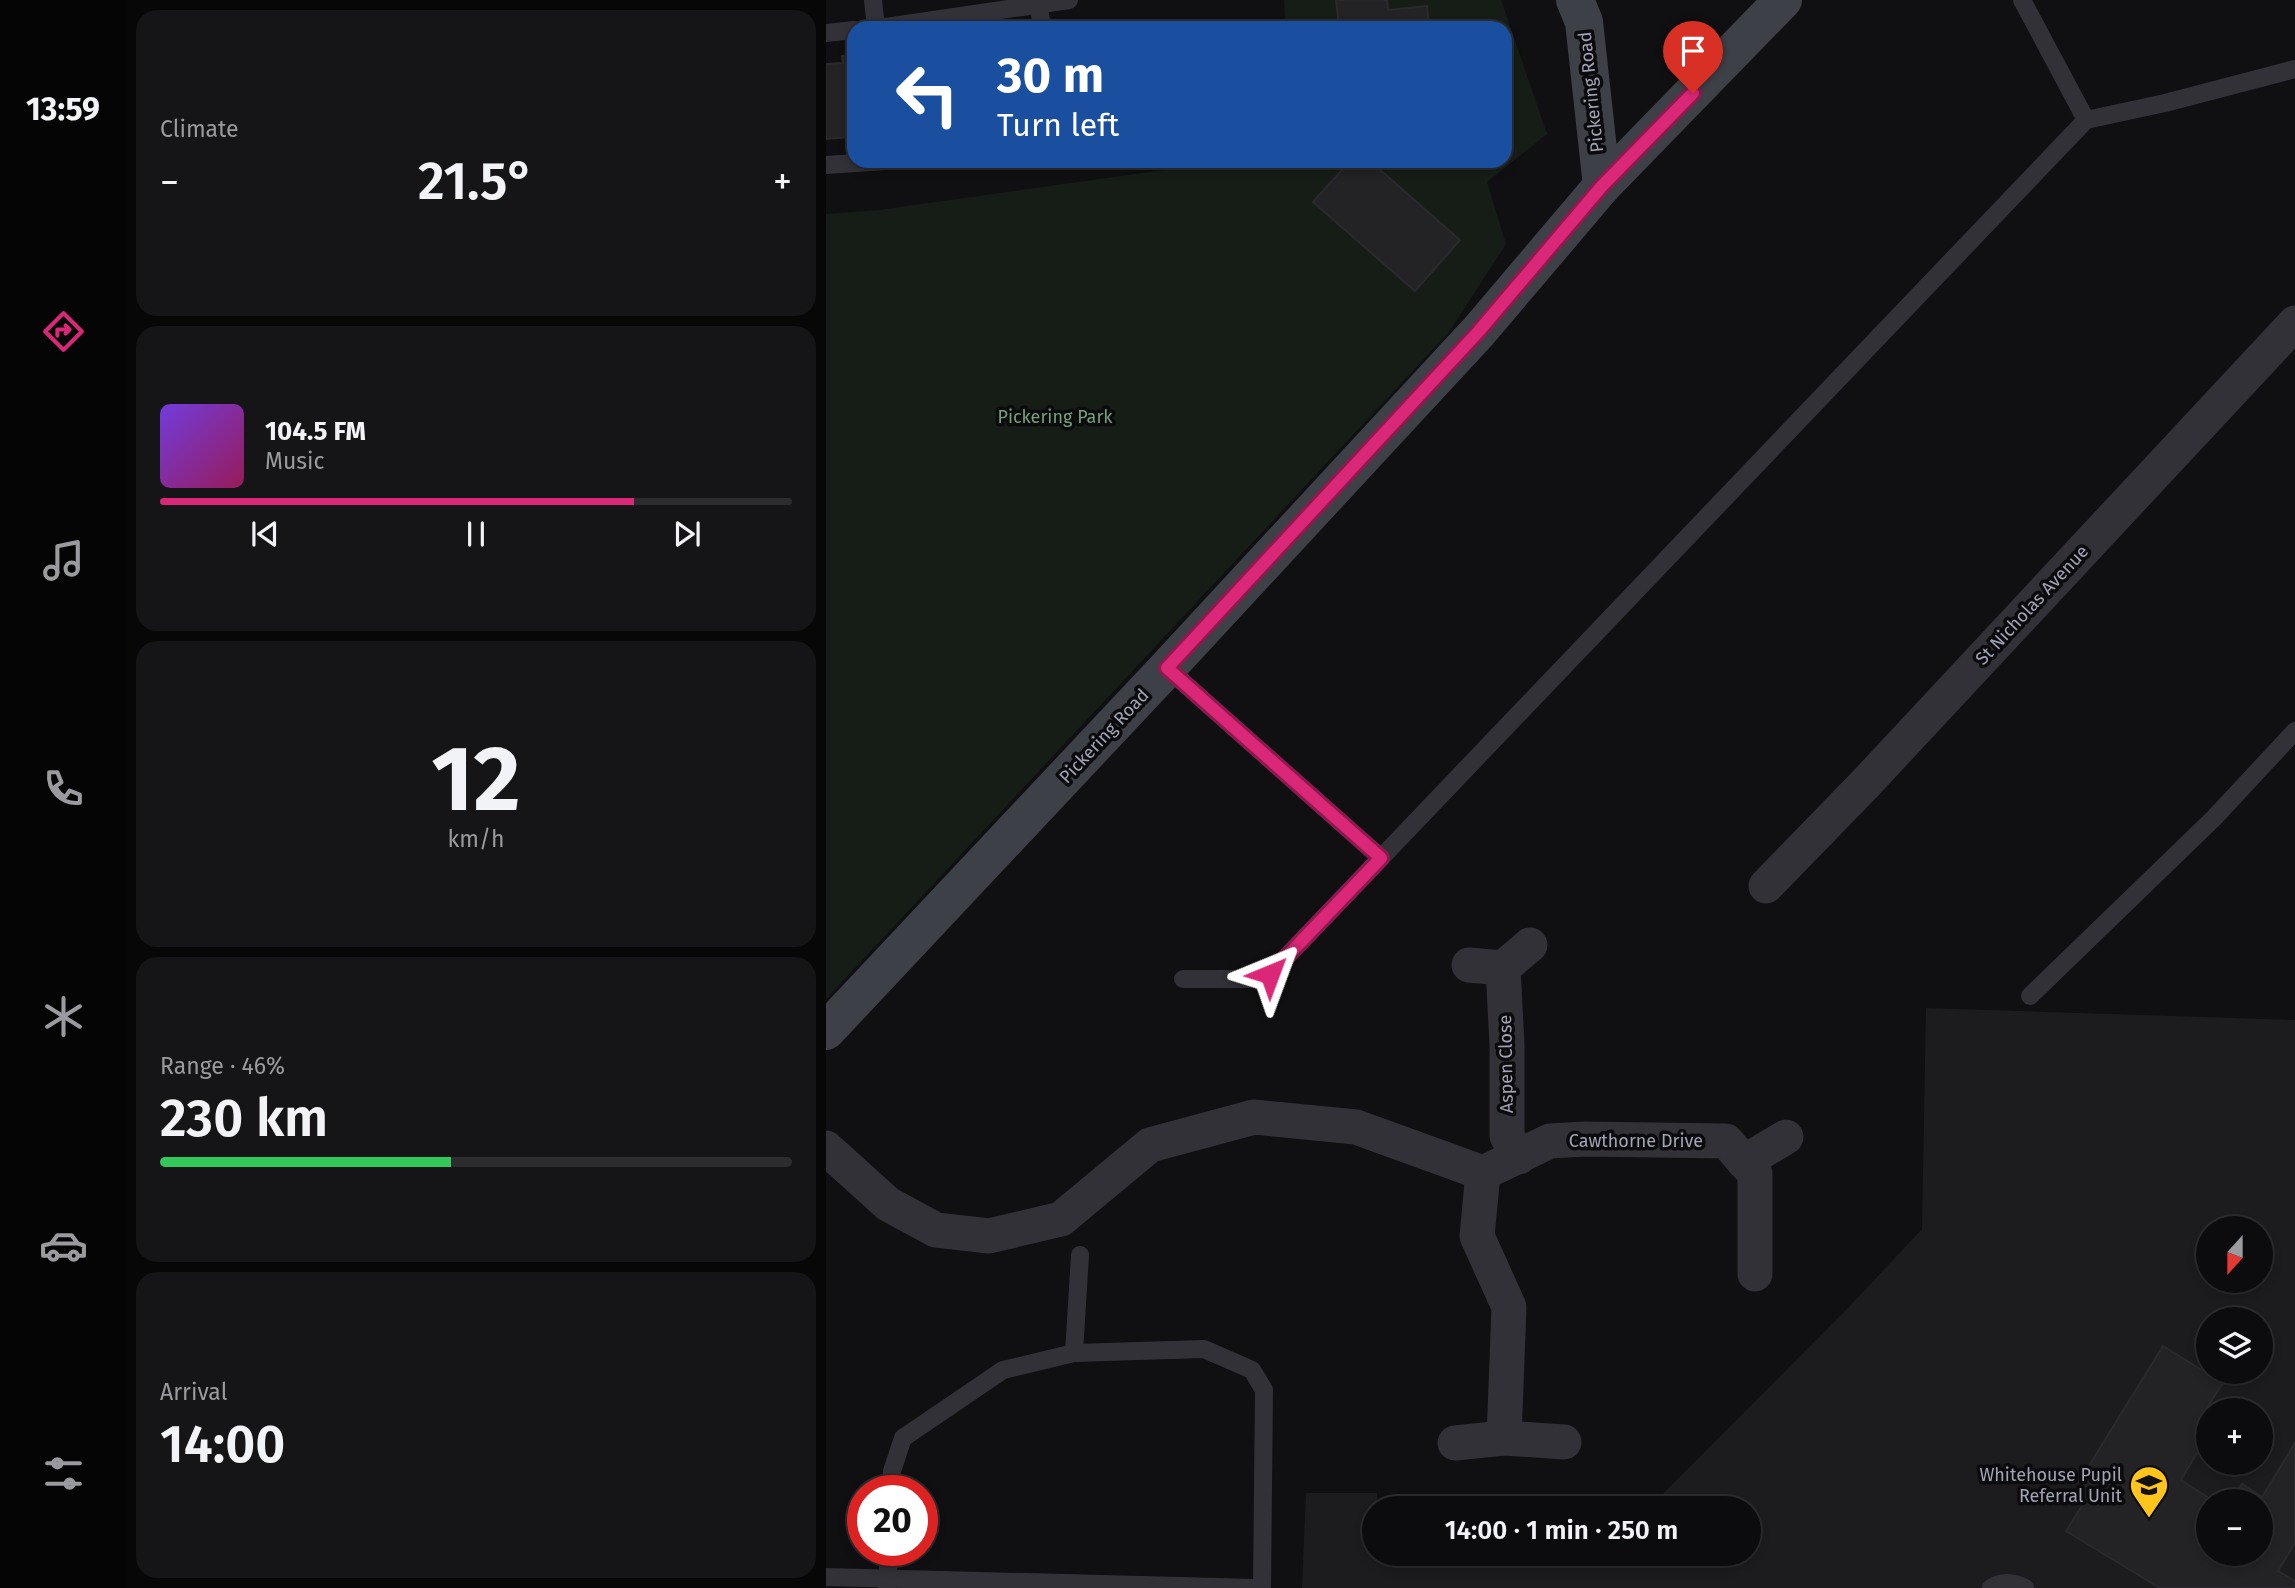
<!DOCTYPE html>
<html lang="en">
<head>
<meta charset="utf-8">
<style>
	body { margin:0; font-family:"Fira Sans",sans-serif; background:#151517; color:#f1f3f6; height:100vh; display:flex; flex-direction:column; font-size:26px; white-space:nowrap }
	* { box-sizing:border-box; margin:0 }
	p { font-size:23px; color:#9a9b9e }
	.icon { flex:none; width:38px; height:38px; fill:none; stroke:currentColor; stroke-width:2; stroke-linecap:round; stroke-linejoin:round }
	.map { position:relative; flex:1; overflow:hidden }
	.panel { display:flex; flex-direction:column; gap:10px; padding:10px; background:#070708; width:700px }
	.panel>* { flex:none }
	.hud { position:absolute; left:21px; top:21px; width:665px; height:147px; border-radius:21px; box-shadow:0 4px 10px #0003,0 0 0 2px #2c2c2e; background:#1a4fa0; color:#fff; overflow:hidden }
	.needle { width:46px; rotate:201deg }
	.tools { position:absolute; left:1370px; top:1216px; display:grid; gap:14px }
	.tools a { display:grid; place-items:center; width:77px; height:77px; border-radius:50%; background:#0c0c0e; box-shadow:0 4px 10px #0003,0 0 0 2px #2c2c2e; font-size:35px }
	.speed { position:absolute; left:21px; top:1475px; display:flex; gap:14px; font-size:35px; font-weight:700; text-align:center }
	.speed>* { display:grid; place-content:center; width:91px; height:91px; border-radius:50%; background:#0c0c0e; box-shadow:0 4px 10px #0003,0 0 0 2px #2c2c2e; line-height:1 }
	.speed .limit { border:10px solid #d22; background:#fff; color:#111 }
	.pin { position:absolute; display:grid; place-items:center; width:60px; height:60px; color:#fff; margin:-72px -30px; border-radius:50% 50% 50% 0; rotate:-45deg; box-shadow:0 0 7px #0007 }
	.pin .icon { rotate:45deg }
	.me { position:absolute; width:77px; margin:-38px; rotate:44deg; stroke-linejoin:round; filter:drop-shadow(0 0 5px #0008) }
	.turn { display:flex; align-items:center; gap:24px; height:147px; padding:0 35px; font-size:32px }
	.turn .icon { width:91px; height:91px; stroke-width:2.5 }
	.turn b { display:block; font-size:49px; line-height:60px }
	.big { font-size:52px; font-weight:600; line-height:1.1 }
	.panel .widget { flex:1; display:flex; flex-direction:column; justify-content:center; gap:10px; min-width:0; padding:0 24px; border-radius:21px; background:#151517 }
	.panel .dial { align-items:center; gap:0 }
	.dial b { font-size:91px; line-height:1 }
	.song { display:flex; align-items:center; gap:21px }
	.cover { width:84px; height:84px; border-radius:10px; background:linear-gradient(135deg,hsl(260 70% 55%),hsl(330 70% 35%)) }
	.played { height:7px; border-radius:4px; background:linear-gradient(90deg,#db2777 75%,#2c2c2e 75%) }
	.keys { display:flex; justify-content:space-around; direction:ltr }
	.heat { display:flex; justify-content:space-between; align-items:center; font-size:38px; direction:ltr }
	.charge { height:10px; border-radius:5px; background:linear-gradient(90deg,#34c759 46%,#2c2c2e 0) }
	.trip { position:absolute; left:536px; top:1496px; width:399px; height:70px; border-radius:35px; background:#0c0c0e; box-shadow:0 4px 10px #0003,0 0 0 2px #2c2c2e; font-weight:600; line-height:70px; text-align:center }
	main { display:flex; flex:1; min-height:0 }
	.tab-bar { display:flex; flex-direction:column; width:126px; justify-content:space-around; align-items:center; background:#050506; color:#9a9b9e }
	.tab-bar .icon { width:49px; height:49px }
	.tab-bar .current { color:#db2777 }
	.tab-bar b { font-size:32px; color:#f1f3f6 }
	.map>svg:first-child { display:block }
</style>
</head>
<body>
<main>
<nav class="tab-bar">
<b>13:59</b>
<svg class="icon current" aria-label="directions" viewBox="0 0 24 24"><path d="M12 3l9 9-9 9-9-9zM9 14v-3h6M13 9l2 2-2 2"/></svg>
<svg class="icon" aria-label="music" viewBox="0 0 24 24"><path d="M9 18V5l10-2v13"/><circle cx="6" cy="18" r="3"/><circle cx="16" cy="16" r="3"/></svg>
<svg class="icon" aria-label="phone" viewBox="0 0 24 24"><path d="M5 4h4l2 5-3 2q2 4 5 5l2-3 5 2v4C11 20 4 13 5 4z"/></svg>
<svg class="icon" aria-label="climate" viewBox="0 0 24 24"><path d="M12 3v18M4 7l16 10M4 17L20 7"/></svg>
<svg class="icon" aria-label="car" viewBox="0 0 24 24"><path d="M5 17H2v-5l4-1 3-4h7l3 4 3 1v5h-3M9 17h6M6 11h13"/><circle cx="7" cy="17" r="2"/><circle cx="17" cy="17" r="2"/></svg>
<svg class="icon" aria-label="filters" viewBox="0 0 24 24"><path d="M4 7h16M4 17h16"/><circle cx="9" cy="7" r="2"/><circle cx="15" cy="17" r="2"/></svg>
</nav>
<section class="panel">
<div class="widget"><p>Climate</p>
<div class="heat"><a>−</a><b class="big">21.5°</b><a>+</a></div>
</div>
<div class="widget">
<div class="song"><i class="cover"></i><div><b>104.5 FM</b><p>Music</p></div></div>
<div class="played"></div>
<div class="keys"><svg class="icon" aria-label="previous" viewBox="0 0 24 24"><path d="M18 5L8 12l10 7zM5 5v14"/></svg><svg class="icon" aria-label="pause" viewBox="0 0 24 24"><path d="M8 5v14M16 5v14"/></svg><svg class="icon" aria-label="next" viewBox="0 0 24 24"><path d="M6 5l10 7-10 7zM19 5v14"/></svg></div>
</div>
<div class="widget dial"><b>12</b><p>km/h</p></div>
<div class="widget"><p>Range · 46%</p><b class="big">230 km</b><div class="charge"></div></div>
<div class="widget"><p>Arrival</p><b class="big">14:00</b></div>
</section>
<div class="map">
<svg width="1469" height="1588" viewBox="0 0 1469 1588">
	<rect width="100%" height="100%" fill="#101012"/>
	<!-- built -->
	<path fill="#1c1c1f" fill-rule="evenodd" d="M1100,1008L1469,1020V1588H476L480,1493H551L552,1508H548V1554H553V1563L765,1566L777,1554H922V1508H823L1020,1310L1096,1229ZM1382,1228H1435V1281H1382ZM1382,1320H1435V1372H1382ZM1382,1410H1435V1463H1382ZM1382,1502H1435V1554H1382Z"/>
	<!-- green -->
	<polygon fill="#161d17" points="458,0 675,0 721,134 661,182 680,244 623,332 0,999 0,214 53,210 402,161 679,161 679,28 460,28"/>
	<!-- building -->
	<g fill="#232326" stroke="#2a2a2e" stroke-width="2">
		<polygon points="510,0 561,0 562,10 601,6 603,28 513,28"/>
		<polygon points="336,23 337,28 308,28 307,25"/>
		<polygon points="28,55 28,144 25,144 24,137 0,139 0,64 17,63 16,56"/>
		<polygon points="524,161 544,161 634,240 589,291 487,202"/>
		<polygon points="1337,1346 1397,1383 1380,1409 1383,1410 1382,1434 1355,1480 1389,1502 1382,1502 1382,1554 1435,1554 1435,1502 1405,1502 1416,1484 1436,1497 1469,1443 1469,1543 1452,1571 1469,1581 1469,1588 1334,1588 1240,1531 1266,1490 1253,1482"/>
	</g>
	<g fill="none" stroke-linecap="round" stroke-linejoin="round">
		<!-- lane -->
		<g stroke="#313137" stroke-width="18">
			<polyline points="47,0 50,28"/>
			<polyline points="212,0 216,28"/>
			<polyline points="1196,0 1260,120"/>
			<polyline points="53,28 243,0"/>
			<polyline points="0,33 28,30"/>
			<polyline points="0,165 59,161"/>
			<polyline points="341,668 555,858"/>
			<polyline points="357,979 422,979 444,974 1260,120 1339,103 1469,69"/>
			<polyline points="1204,996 1388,818 1469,731"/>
			<polyline points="248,1353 254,1255"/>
			<polyline points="65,1491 66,1471 77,1438 177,1370 248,1353 378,1349 426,1370 438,1390 436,1588"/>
			<polyline points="0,1577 430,1588"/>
			<polyline points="61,1588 63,1550"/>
			<path d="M1165,1588C1176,1581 1189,1582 1199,1588"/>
		</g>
		<!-- street -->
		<g stroke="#313137" stroke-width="35">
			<polyline points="940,886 1040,783 1469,323"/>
			<polyline points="643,965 677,968 704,945"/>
			<polyline points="677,968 681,1045 681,1136 693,1157"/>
			<polyline points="0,1148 62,1204 110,1230 163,1236 235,1219 324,1145 428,1117 530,1127 657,1173 724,1141 759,1139 900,1141 929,1174 929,1274"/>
			<polyline points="918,1162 960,1137"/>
			<polyline points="657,1173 651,1236 683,1307 678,1438"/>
			<polyline points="629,1443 678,1438 738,1442"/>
		</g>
		<!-- secondary -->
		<g stroke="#3e4047" stroke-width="38">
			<polyline points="749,0 758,22 776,186"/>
			<polyline points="0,1031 341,668 653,331 776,186 957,0"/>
		</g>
	</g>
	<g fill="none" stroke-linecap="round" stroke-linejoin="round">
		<!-- route casing -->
		<g stroke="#8e194d" stroke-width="18">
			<polyline id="route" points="444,974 555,858 341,668 653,331 776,186 867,93"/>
		</g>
		<!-- route -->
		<use href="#route" stroke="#db2777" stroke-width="12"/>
	</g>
	<!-- icons -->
	<defs>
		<g id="school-pin" transform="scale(2.0125)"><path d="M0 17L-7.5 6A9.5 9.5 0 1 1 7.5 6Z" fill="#ffc51b" stroke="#0b0b0d"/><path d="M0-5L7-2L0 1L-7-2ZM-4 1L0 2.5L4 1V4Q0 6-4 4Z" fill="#111"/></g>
	</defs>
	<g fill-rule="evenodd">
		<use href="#school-pin" x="1323" y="1485"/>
	</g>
	<g text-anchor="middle" stroke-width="7" stroke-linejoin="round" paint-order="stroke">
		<!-- street labels -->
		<g font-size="18" fill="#a0a4b4" stroke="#0b0b0d">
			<text transform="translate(765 92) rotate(-96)" y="6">Pickering Road</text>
			<text transform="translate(1206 605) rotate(-47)" y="6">St Nicholas Avenue</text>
			<text transform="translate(278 736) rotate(-47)" y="6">Pickering Road</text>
			<text transform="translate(680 1064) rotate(-91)" y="6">Aspen Close</text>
			<text x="810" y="1147">Cawthorne Drive</text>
		</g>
		<!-- park labels -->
		<g font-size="18" fill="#74a17b" stroke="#0b0b0d">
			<text x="229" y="423">Pickering Park</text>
		</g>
		<!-- poi labels -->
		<g font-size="18" fill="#a0a4b4" stroke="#0b0b0d" text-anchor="end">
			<text x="1296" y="1481">Whitehouse Pupil<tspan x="1296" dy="21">Referral Unit</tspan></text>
		</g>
	</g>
</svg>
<div class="tools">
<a><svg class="needle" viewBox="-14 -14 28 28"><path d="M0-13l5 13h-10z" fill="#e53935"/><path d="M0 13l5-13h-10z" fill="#9a9b9e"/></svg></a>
<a><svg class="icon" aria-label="layers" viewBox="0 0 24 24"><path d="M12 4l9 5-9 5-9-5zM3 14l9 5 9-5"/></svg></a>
<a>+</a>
<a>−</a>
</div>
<div class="speed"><div class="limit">20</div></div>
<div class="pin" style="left:867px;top:93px;background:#d93025"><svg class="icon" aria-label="arrive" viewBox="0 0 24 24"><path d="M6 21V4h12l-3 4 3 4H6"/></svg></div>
<svg class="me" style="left:444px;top:974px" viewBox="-20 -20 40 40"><path d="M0-17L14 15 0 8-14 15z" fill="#db2777" stroke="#fff" stroke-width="4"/></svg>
<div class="trip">14:00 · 1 min · 250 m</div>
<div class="hud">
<div class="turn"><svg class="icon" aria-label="left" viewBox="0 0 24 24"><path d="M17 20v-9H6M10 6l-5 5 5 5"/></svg><div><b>30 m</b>Turn left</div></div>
</div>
</div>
</main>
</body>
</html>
